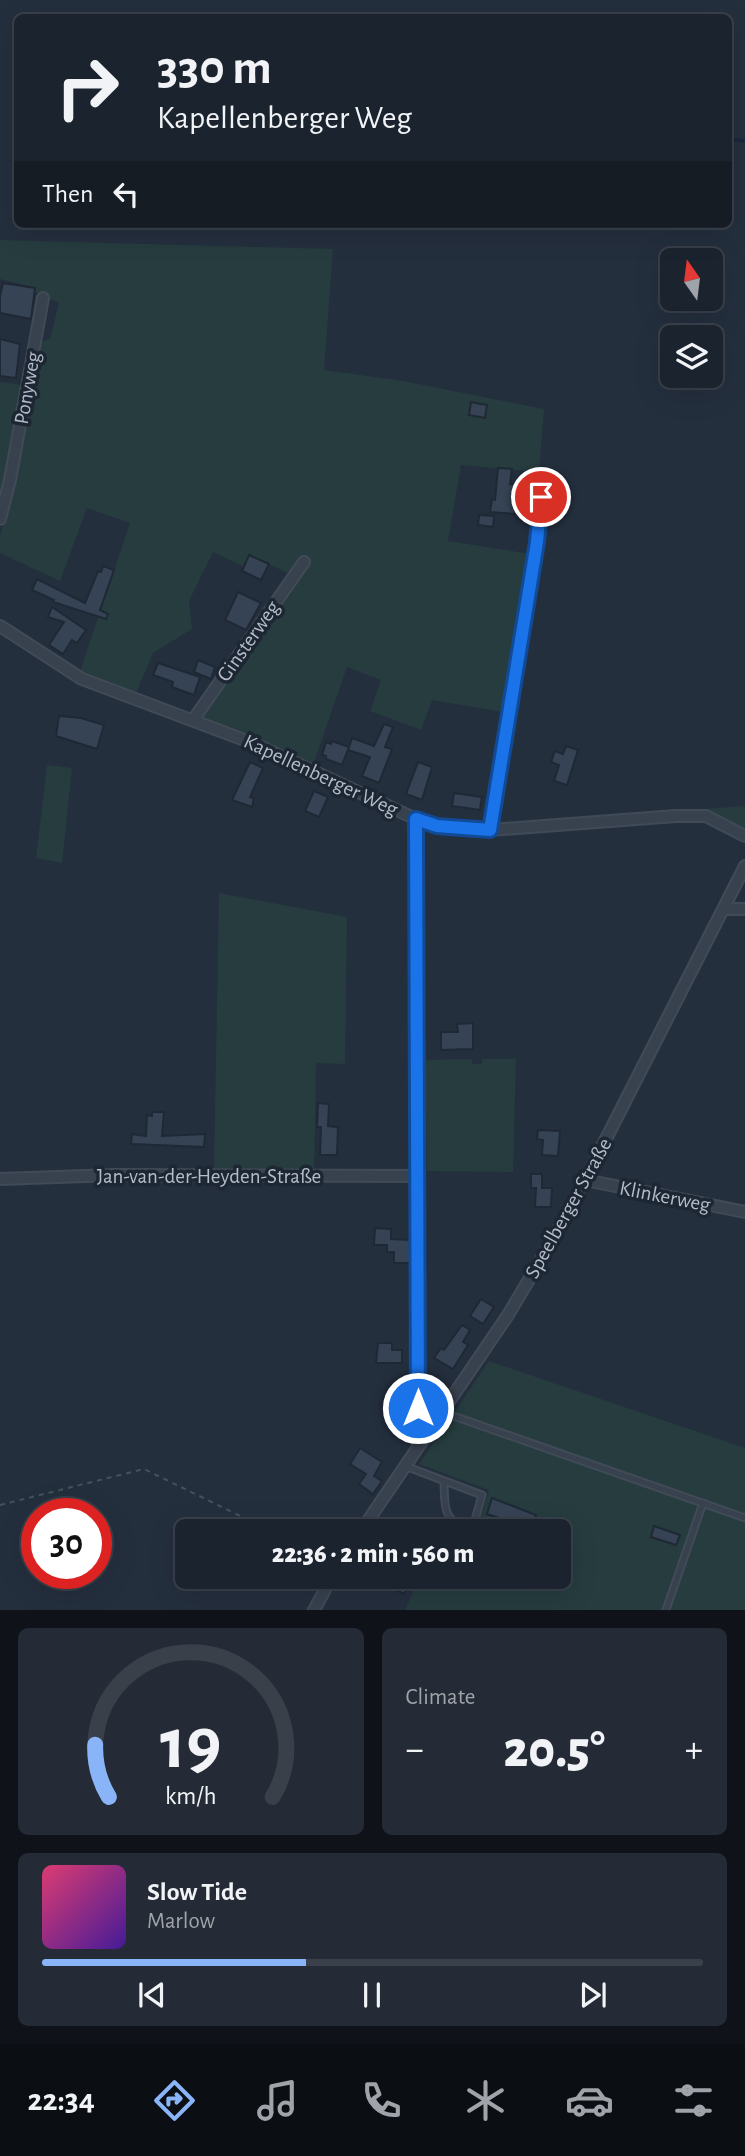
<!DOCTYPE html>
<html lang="en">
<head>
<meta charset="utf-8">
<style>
	body { margin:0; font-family:"Alegreya Sans",sans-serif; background:#242b36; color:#f1f3f6; height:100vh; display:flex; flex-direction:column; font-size:26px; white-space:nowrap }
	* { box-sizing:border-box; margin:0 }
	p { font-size:23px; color:#a0a4aa }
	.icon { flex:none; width:38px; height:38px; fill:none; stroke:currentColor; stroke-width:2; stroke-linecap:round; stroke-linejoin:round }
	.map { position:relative; height:1610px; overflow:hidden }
	.panel { display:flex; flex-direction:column; gap:18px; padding:18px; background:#0f1319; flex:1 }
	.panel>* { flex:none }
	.top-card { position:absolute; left:14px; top:14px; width:718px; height:214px; border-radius:10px; box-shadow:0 7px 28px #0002,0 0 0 2px #39404a; background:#1b232e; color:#f1f3f6; overflow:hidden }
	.needle { width:46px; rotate:346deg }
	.tools { position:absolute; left:660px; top:248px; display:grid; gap:14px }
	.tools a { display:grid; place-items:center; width:63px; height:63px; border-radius:10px; background:#1b232e; box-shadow:0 7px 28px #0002,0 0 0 2px #39404a; font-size:35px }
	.speed { position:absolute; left:21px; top:1498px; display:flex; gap:14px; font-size:35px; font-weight:700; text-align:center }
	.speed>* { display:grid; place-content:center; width:91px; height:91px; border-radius:50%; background:#1b232e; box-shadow:0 7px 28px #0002,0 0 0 2px #39404a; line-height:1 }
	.speed .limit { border:10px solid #d22; background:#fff; color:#111 }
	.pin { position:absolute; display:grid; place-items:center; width:60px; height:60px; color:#fff; margin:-30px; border:4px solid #fff; border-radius:50%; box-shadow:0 2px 7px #0007 }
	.me { position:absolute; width:77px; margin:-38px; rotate:0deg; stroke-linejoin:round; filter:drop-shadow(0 0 5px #0008) }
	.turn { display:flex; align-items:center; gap:24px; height:147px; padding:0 28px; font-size:32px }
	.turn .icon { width:91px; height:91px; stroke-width:2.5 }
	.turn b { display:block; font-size:49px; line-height:60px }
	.then { display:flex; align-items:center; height:66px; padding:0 28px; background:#0003; gap:14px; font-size:26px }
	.big { font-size:52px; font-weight:800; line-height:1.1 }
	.panel .card { flex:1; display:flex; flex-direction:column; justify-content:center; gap:10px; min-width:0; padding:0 24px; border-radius:10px; background:#242b36 }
	.panel .dial { align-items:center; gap:0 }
	.dial svg { height:182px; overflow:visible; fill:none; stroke:#39404a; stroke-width:7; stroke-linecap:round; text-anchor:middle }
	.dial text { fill:#f1f3f6; stroke:none }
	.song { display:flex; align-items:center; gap:21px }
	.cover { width:84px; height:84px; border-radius:10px; background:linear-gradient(135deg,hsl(340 70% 55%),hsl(260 70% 35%)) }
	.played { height:7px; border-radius:4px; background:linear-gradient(90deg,#8ab4f8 40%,#39404a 40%) }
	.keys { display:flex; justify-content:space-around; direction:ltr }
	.heat { display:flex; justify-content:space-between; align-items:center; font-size:38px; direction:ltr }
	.panel .tiles { flex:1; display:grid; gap:18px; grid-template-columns:1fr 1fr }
	.card:last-child { grid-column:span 2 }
	.trip { position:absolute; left:175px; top:1519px; width:396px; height:70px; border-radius:10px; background:#1b232e; box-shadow:0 7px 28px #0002,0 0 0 2px #39404a; font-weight:800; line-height:70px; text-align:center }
	.menu { display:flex; height:112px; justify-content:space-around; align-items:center; background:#0b0e12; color:#a0a4aa }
	.menu .icon { width:49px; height:49px }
	.menu .active { color:#8ab4f8 }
	.menu b { font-size:32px; color:#f1f3f6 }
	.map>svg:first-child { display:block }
</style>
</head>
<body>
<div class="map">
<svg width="745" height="1610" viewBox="0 0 745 1610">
	<rect width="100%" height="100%" fill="#242f3e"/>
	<!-- green -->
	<g fill="#263c3f">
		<polygon points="0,240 333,249 324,370 403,381 544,409 539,472 461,465 448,541 531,554 503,712 432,700 421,730 370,711 381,680 347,667 313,765 256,739 203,720 201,714 290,574 249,555 243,566 213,552 189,601 192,629 153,653 136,693 80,671 130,523 87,508 60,581 0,553 0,536 14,484 39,342 50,339 59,303 35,292 35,288 0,279"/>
		<polygon points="0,382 23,385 0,501"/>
		<polygon points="47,765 72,768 62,863 36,858"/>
		<polygon points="745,806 745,828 710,813 691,810"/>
		<polygon points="219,893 347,917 345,1064 316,1063 314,1171 214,1170"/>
		<polygon points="472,1059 472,1064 482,1064 482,1059 516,1059 513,1172 427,1171 425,1060"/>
		<polygon points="489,1361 745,1448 745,1610 405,1610 419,1577 558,1577 558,1531 477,1531 489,1490 419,1464"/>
	</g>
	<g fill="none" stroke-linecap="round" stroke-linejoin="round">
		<!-- stream -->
		<polyline stroke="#17263c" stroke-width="3.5" points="728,139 745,141"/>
	</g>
	<!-- building -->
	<g fill="#364354" stroke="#1f2835" stroke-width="2">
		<polygon points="3,283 35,288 31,319 0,313 0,296"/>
		<polygon points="0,339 20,344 16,378 0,376"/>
		<polygon points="471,402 487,405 485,418 469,415"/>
		<polygon points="498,468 512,469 510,484 519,485 515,514 490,512 492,499 495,500"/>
		<polygon points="479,515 494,516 493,527 478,525"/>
		<polygon points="249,555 269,564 261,580 242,571"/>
		<polygon points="103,566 114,570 100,610 108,614 106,619 53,602 54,600 32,590 37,579 85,603 98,571 101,572"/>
		<polygon points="238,592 261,603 246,630 225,620"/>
		<polygon points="52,607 86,630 77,643 72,640 63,654 49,645 64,622 48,617"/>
		<polygon points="198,660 215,667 211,679 194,672"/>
		<polygon points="158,663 200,677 194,695 172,687 173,682 153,675"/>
		<polygon points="59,716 81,718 104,725 97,749 56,736"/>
		<polygon points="384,724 393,727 385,747 392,749 379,783 362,776 370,757 348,750 349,747 342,765 326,759 326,756 322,755 326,742 331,744 332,741 349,747 352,738 374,746"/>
		<polygon points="566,746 578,750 567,785 554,781 559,765 551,762 555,751 563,754"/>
		<polygon points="250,762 263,768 250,797 254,798 252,807 232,800"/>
		<polygon points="418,762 432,767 422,800 406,794"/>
		<polygon points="314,791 328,797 319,817 305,811"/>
		<polygon points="454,793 482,797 480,810 452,806"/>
		<polygon points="473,1023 473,1049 441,1050 441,1032 458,1032 457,1024"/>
		<polygon points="318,1103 329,1104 328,1126 338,1127 337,1155 320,1155 321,1127 317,1127"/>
		<polygon points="152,1112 164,1112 162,1136 205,1134 204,1147 131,1144 132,1134 146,1136 147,1115 152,1116"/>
		<polygon points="538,1130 560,1131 558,1156 542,1155 543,1140 537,1139"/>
		<polygon points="531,1174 542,1174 542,1188 552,1188 551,1207 535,1207 536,1188 531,1188"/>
		<polygon points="375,1228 391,1229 391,1239 410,1240 410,1263 394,1263 394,1252 387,1252 387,1245 374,1245"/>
		<polygon points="481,1299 494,1307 483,1324 470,1316"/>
		<polygon points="462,1325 470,1330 463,1342 468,1345 453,1369 434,1358 441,1348 444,1350"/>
		<polygon points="378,1343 392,1343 392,1350 402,1350 402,1363 376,1363"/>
		<polygon points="360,1448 382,1462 374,1476 382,1481 373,1494 359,1484 366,1474 350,1464"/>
		<polygon points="492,1498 536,1515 530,1531 508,1531 511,1522 487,1514"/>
		<polygon points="432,1521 453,1528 457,1531 429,1531"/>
		<polygon points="654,1526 680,1535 676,1545 651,1537"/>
		<polygon points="381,1577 404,1577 411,1580 404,1594 394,1589 397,1585"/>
	</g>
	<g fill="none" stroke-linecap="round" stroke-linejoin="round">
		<!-- lane casing -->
		<g stroke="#414a57" stroke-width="9">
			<g id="lane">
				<polyline points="442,1412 745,1518"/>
				<polyline points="405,1466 482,1495 472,1531"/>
				<path d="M444,1481C445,1507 442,1516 466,1531"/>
				<polyline points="666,1610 703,1503"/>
			</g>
		</g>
		<!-- street casing -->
		<g stroke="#414a57" stroke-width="14">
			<g id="street">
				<polyline points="0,519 10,480 43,298"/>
				<polyline points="0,626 82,679 255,744 416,819 437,826 490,830 676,816 706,816 745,836"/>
				<polyline points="193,720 304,562"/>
				<polyline points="416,819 418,1408 430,1430"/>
				<polyline points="490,830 537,542 543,474"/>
				<polyline points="724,909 745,909"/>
				<polyline points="0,1179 114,1175 418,1176"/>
				<polyline points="585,1180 745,1212"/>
				<polyline points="361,1531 508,1315 549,1246 585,1180 745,866"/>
				<polyline points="314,1610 332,1577"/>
			</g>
		</g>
		<!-- path -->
		<polyline stroke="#3f5557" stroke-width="2" stroke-dasharray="5 5" stroke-linecap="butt" points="0,1505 144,1469 271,1531"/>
		<!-- lane -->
		<use href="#lane" stroke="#38414e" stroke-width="5"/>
		<!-- street -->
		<use href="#street" stroke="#38414e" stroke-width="10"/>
	</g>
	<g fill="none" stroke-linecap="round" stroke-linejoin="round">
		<!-- route casing -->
		<g stroke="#114b97" stroke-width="18">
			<polyline id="route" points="418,1408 416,819 437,826 490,830 537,542 541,497"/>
		</g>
		<!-- route -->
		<use href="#route" stroke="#1a73e8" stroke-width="12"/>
	</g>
	<g text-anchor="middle" stroke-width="7" stroke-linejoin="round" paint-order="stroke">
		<!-- street labels -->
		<g font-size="21" fill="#b4bcc9" stroke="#1d2633">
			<text transform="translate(27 388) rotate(-80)" y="7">Ponyweg</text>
			<text transform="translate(248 641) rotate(-55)" y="7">Ginsterweg</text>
			<text transform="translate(321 775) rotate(25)" y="7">Kapellenberger Weg</text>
			<text x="209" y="1183">Jan-van-der-Heyden-Straße</text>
			<text transform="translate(665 1196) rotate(11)" y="7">Klinkerweg</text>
			<text transform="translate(568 1208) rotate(-61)" y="7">Speelberger Straße</text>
		</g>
	</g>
</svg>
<div class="tools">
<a><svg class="needle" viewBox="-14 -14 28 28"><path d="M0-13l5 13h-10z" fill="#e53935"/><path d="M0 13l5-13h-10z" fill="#a0a4aa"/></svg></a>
<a><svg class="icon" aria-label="layers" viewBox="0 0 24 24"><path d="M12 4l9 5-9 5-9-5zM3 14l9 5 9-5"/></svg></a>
</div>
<div class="speed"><div class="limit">30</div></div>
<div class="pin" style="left:541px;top:497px;background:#d93025"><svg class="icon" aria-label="arrive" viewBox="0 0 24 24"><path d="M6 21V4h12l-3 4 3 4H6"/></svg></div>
<svg class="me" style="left:418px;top:1408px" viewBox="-20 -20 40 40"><circle r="17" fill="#1a73e8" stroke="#fff" stroke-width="3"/><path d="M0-11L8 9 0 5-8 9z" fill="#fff"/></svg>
<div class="trip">22:36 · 2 min · 560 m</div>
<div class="top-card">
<div class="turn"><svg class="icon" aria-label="right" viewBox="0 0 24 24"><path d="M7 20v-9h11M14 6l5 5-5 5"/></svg><div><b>330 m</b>Kapellenberger Weg</div></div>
<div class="then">Then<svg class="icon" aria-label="left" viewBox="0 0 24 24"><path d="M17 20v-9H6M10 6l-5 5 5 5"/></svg></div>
</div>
</div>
<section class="panel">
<div class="tiles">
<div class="card dial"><svg viewBox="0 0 100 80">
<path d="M14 69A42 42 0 1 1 86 69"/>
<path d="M14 69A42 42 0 0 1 8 46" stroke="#8ab4f8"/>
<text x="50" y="56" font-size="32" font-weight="700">19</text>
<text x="50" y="72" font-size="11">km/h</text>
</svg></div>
<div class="card"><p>Climate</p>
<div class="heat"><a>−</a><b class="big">20.5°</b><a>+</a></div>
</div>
<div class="card">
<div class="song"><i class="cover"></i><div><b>Slow Tide</b><p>Marlow</p></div></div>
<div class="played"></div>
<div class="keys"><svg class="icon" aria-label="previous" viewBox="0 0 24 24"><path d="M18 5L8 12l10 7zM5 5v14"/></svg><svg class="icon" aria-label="pause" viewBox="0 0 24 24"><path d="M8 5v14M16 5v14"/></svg><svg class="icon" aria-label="next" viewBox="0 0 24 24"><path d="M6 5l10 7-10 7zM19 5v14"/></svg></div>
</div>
</div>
</section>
<nav class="menu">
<b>22:34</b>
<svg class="icon active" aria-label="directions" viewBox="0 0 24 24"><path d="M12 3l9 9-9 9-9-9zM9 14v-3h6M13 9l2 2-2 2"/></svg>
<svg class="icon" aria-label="music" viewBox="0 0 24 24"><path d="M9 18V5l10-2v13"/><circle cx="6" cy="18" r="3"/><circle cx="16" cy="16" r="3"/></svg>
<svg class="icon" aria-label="phone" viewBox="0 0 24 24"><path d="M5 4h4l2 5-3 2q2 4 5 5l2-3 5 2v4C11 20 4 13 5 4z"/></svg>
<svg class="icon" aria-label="climate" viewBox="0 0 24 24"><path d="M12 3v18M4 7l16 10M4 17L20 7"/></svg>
<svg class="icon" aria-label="car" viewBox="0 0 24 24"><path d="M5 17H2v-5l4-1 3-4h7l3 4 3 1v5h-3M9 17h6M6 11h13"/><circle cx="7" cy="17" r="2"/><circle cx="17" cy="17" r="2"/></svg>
<svg class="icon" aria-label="filters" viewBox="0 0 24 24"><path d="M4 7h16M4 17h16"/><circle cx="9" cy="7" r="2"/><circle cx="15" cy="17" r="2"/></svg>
</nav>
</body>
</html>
